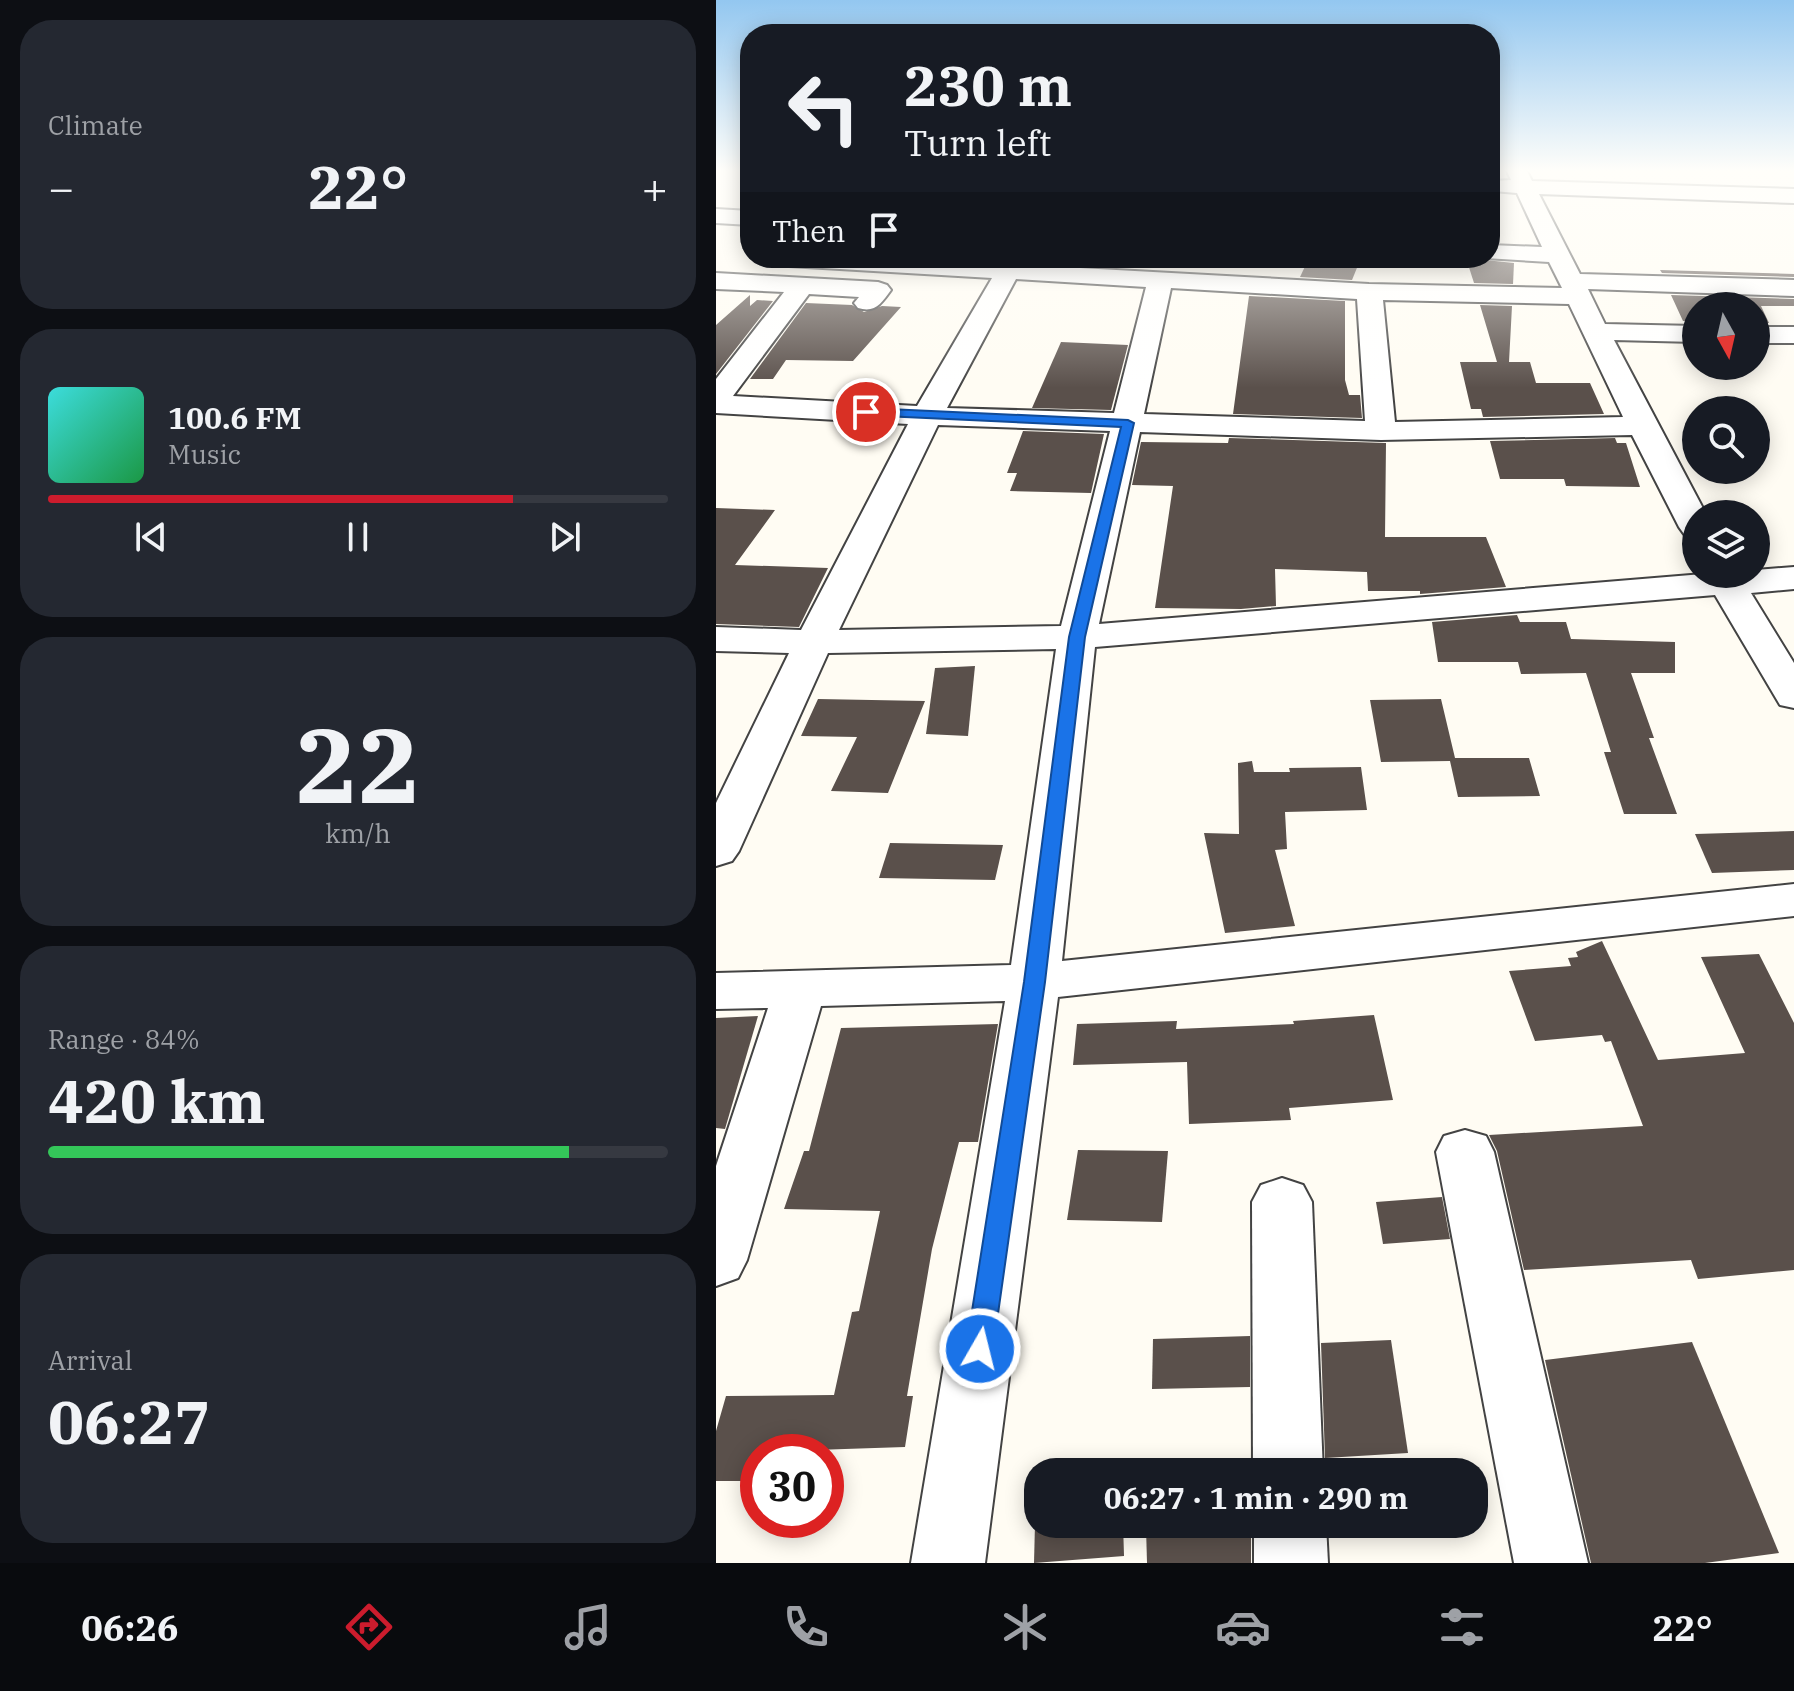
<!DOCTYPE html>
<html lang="en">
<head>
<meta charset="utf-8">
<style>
	body { margin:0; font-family:"IBM Plex Serif",serif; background:#242831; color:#f1f3f6; height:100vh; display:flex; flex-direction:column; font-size:30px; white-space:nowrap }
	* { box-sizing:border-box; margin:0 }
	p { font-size:26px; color:#9ea1a6 }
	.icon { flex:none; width:44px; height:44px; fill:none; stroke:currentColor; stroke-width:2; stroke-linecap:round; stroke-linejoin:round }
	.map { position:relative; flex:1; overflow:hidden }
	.drawer { display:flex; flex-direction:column; gap:20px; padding:20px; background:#0d0f14; width:716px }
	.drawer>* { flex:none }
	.hud { position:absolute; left:24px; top:24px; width:760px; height:244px; border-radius:32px; box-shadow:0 4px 20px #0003; background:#171b24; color:#f1f3f6; overflow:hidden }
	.needle { width:52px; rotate:172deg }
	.fabs { position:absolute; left:966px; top:292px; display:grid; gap:16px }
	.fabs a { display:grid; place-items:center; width:88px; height:88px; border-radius:50%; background:#171b24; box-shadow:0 4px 20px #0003; font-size:40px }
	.speed { position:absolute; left:24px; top:1434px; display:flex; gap:16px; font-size:40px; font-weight:700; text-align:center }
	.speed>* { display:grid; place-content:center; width:104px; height:104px; border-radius:50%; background:#171b24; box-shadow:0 4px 20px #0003; line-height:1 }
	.speed .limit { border:12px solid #d22; background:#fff; color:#111 }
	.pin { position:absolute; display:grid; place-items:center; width:68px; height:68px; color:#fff; margin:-34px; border:4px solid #fff; border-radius:50%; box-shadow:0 2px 8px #0007 }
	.me { position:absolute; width:88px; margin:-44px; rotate:8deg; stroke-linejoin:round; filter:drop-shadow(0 0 6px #0008) }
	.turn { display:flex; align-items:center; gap:28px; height:168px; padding:0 32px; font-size:36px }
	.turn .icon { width:104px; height:104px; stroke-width:2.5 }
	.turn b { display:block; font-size:56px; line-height:68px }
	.then { display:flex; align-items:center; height:76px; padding:0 32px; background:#0003; gap:16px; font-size:30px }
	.big { font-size:60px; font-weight:700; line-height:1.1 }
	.drawer .card { flex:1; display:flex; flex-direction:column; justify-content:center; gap:12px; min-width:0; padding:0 28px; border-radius:32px; background:#242831 }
	.drawer .dial { align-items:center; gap:0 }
	.dial b { font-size:104px; line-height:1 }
	.song { display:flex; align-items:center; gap:24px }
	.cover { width:96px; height:96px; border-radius:12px; background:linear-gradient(135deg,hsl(180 70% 55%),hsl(140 70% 35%)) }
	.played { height:8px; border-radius:4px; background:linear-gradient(90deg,#cc1c2d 75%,#363941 75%) }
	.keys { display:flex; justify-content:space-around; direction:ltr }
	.heat { display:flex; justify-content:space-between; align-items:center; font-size:44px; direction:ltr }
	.charge { height:12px; border-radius:6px; background:linear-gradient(90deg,#34c759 84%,#363941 0) }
	.trip { position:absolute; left:308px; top:1458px; width:464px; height:80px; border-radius:32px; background:#171b24; box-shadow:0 4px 20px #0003; font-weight:700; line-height:80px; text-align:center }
	.menu { display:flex; height:128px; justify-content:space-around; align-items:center; background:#090b0e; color:#9ea1a6 }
	.menu .icon { width:56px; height:56px }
	.menu .on { color:#cc1c2d }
	.menu b { font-size:36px; color:#f1f3f6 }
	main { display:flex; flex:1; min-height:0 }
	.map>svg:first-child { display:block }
</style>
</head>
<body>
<main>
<section class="drawer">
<div class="card"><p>Climate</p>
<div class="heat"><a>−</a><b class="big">22°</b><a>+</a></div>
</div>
<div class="card">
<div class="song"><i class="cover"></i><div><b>100.6 FM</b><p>Music</p></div></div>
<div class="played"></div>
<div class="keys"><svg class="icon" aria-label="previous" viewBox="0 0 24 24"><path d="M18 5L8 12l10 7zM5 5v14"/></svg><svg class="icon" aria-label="pause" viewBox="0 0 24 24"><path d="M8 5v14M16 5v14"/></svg><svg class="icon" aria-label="next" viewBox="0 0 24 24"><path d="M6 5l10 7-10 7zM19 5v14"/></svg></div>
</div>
<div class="card dial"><b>22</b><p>km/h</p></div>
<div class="card"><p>Range · 84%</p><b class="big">420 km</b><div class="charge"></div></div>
<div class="card"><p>Arrival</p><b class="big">06:27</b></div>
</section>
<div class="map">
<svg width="1078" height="1563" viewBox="0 0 1078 1563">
	<rect width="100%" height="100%" fill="#fffcf3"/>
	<!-- building -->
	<g fill="#5a504b">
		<polygon points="593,258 645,258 636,280 584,277"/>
		<polygon points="750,258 798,263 797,284 758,283"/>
		<polygon points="944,270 1078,274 1078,277 946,273"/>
		<polygon points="34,295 34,306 41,300 57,301 0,374 0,325"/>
		<polygon points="955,295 1078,299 1078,306 1045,306 1053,323 1040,323 1040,306 980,306 980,321 967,321"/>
		<polygon points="533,296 629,301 629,380 633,395 644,395 646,418 517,414"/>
		<polygon points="90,303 136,305 148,312 166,306 185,307 137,361 70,360 57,379 34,379"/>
		<polygon points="764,305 796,306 793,362 814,362 820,383 874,383 888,414 767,417 765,409 755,409 744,362 781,362"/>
		<polygon points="345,342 412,345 395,410 316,408"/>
		<polygon points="307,431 388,434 375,493 294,491 301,473 291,473"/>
		<polygon points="513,438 670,443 669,537 770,537 790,587 704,594 704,591 652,591 651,572 559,569 560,606 525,609 439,608 457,486 416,485 425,442 512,443"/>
		<polygon points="899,438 901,443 910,443 924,487 850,486 848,479 784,479 774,441"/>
		<polygon points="0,508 59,510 19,565 112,568 83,627 0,624"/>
		<polygon points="801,615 804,622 850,622 855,639 959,642 959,673 915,673 938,738 933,738 961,814 908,814 888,752 895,752 870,673 805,674 802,662 722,662 716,622"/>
		<polygon points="259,666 252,736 210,734 219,668"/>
		<polygon points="102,699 209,701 172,793 115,791 141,737 85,736"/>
		<polygon points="725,699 739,758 813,758 824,796 742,797 734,761 665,762 654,700"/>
		<polygon points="536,761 538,772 574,772 573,768 645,767 651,810 569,812 571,849 559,850 579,926 509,933 488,833 523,834 522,763"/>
		<polygon points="1078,831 1078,870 996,873 979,834"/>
		<polygon points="174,843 287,845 279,880 163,878"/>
		<polygon points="886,941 942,1060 1029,1053 985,957 1043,954 1078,1023 1078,1270 982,1279 975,1260 808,1270 781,1151 773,1135 927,1126 895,1041 889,1042 886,1035 819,1041 793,971 855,966 852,958 862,957 860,952"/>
		<polygon points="658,1015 677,1100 573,1108 575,1120 473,1124 471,1062 357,1065 361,1024 461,1021 460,1029 578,1024 577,1021"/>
		<polygon points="42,1016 9,1129 0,1128 0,1018"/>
		<polygon points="282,1024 262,1142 243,1142 216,1249 191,1396 197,1396 189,1447 42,1452 42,1481 0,1481 0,1431 10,1396 118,1395 136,1312 143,1311 164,1211 68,1209 88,1151 93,1151 125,1028"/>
		<polygon points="362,1150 452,1151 446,1222 351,1220"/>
		<polygon points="726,1197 734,1239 667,1244 660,1202"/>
		<polygon points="534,1336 534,1387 436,1389 437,1339"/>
		<polygon points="675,1340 692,1453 609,1458 605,1343"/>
		<polygon points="976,1342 1063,1553 989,1563 875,1563 829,1360"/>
		<polygon points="319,1524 407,1524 408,1556 318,1563"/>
		<polygon points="468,1524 535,1524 535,1563 431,1563 430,1527"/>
	</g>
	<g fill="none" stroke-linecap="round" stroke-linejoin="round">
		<!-- minor casing -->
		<g stroke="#434343" stroke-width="4">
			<g id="minor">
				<path d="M790,169H810L816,181L1078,189V203L823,194L864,274L1078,280V296L872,289L889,324L980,326V342L898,340L990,514H980V537L968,534L963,527L916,435L665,440L424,432L383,624L987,574H1040V570L1078,567V589L1035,593L1078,663V708L1064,705L999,595L379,647L346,961L1078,884V916L342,997L269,1563H195L289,1001L105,1006L31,1260L22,1278L0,1286V1166L52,1008L0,1009V973L295,965L340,649L112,653L23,851L16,861L0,866V803L73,653L0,651V627L85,630L192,424L0,413V379L68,292L0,289V273L162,282L171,285L175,290C165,304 159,313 142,308L138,303L143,297L93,294L17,396L201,406L276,278L56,265L47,263L44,258H185L653,284L846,288L833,262L769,258H774V245L826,247L801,193L777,191L774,186L777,181L795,180ZM300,279L430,287L398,413L231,408ZM455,288L641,299L649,421L428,414ZM667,300L853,304L907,417L679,422ZM222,425L394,431L345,626L123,630Z"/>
				<polygon points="0,209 34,211 34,225 0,223"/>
				<rect x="1040" y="327" width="38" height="16"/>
				<polygon points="749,1130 770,1136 778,1152 872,1563 798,1563 720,1152 728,1136"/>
				<polygon points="566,1178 587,1185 596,1202 607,1472 537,1472 536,1202 545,1185"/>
				<polygon points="538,1524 610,1524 612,1563 538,1563"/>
			</g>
		</g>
		<!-- minor -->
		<use href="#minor" fill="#fff" fill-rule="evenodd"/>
	</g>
	<!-- sky -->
	<linearGradient id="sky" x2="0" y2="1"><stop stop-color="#93c7f0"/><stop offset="0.44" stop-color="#fffefa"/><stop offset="1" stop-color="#fffefa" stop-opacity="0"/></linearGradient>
	<rect width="1078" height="388" fill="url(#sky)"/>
	<!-- route -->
	<polygon fill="#1a73e8" stroke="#114b97" stroke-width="2" points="150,408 412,420 418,423 369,637 329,982 277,1349 273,1357 264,1361 254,1357 250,1349 308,982 353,637 405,427 146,415 146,410"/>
</svg>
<div class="fabs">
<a><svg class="needle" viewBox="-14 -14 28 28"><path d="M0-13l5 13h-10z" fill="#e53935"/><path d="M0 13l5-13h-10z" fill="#9ea1a6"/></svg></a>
<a><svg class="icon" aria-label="search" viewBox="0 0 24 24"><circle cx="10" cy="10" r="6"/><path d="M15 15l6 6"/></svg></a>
<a><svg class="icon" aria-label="layers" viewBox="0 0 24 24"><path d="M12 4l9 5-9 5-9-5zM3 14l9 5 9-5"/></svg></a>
</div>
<div class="speed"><div class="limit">30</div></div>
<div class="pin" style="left:150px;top:412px;background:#d93025"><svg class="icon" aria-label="arrive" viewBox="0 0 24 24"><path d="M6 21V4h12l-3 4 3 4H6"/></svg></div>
<svg class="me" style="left:264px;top:1349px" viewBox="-20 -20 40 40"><circle r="17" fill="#1a73e8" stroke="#fff" stroke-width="3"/><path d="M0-11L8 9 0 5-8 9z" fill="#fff"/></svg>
<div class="trip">06:27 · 1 min · 290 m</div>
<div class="hud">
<div class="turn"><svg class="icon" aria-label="left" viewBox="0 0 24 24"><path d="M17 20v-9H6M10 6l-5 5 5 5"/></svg><div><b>230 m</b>Turn left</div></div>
<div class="then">Then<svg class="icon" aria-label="arrive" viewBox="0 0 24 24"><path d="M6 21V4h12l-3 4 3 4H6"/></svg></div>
</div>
</div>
</main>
<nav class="menu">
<b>06:26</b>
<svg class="icon on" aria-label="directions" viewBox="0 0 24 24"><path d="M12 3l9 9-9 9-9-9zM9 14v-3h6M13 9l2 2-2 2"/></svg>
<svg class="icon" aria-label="music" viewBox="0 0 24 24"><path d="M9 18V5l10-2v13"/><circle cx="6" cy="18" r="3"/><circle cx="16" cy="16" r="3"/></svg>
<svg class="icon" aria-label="phone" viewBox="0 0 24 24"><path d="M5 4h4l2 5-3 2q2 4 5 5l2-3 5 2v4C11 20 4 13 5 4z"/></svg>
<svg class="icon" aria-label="climate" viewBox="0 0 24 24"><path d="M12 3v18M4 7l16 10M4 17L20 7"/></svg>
<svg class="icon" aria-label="car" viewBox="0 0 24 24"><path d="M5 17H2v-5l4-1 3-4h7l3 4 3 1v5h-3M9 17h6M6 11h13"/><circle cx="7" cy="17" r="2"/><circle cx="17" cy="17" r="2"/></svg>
<svg class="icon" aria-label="filters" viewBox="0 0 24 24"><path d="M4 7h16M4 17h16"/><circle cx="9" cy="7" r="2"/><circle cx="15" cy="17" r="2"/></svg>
<b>22°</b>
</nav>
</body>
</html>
